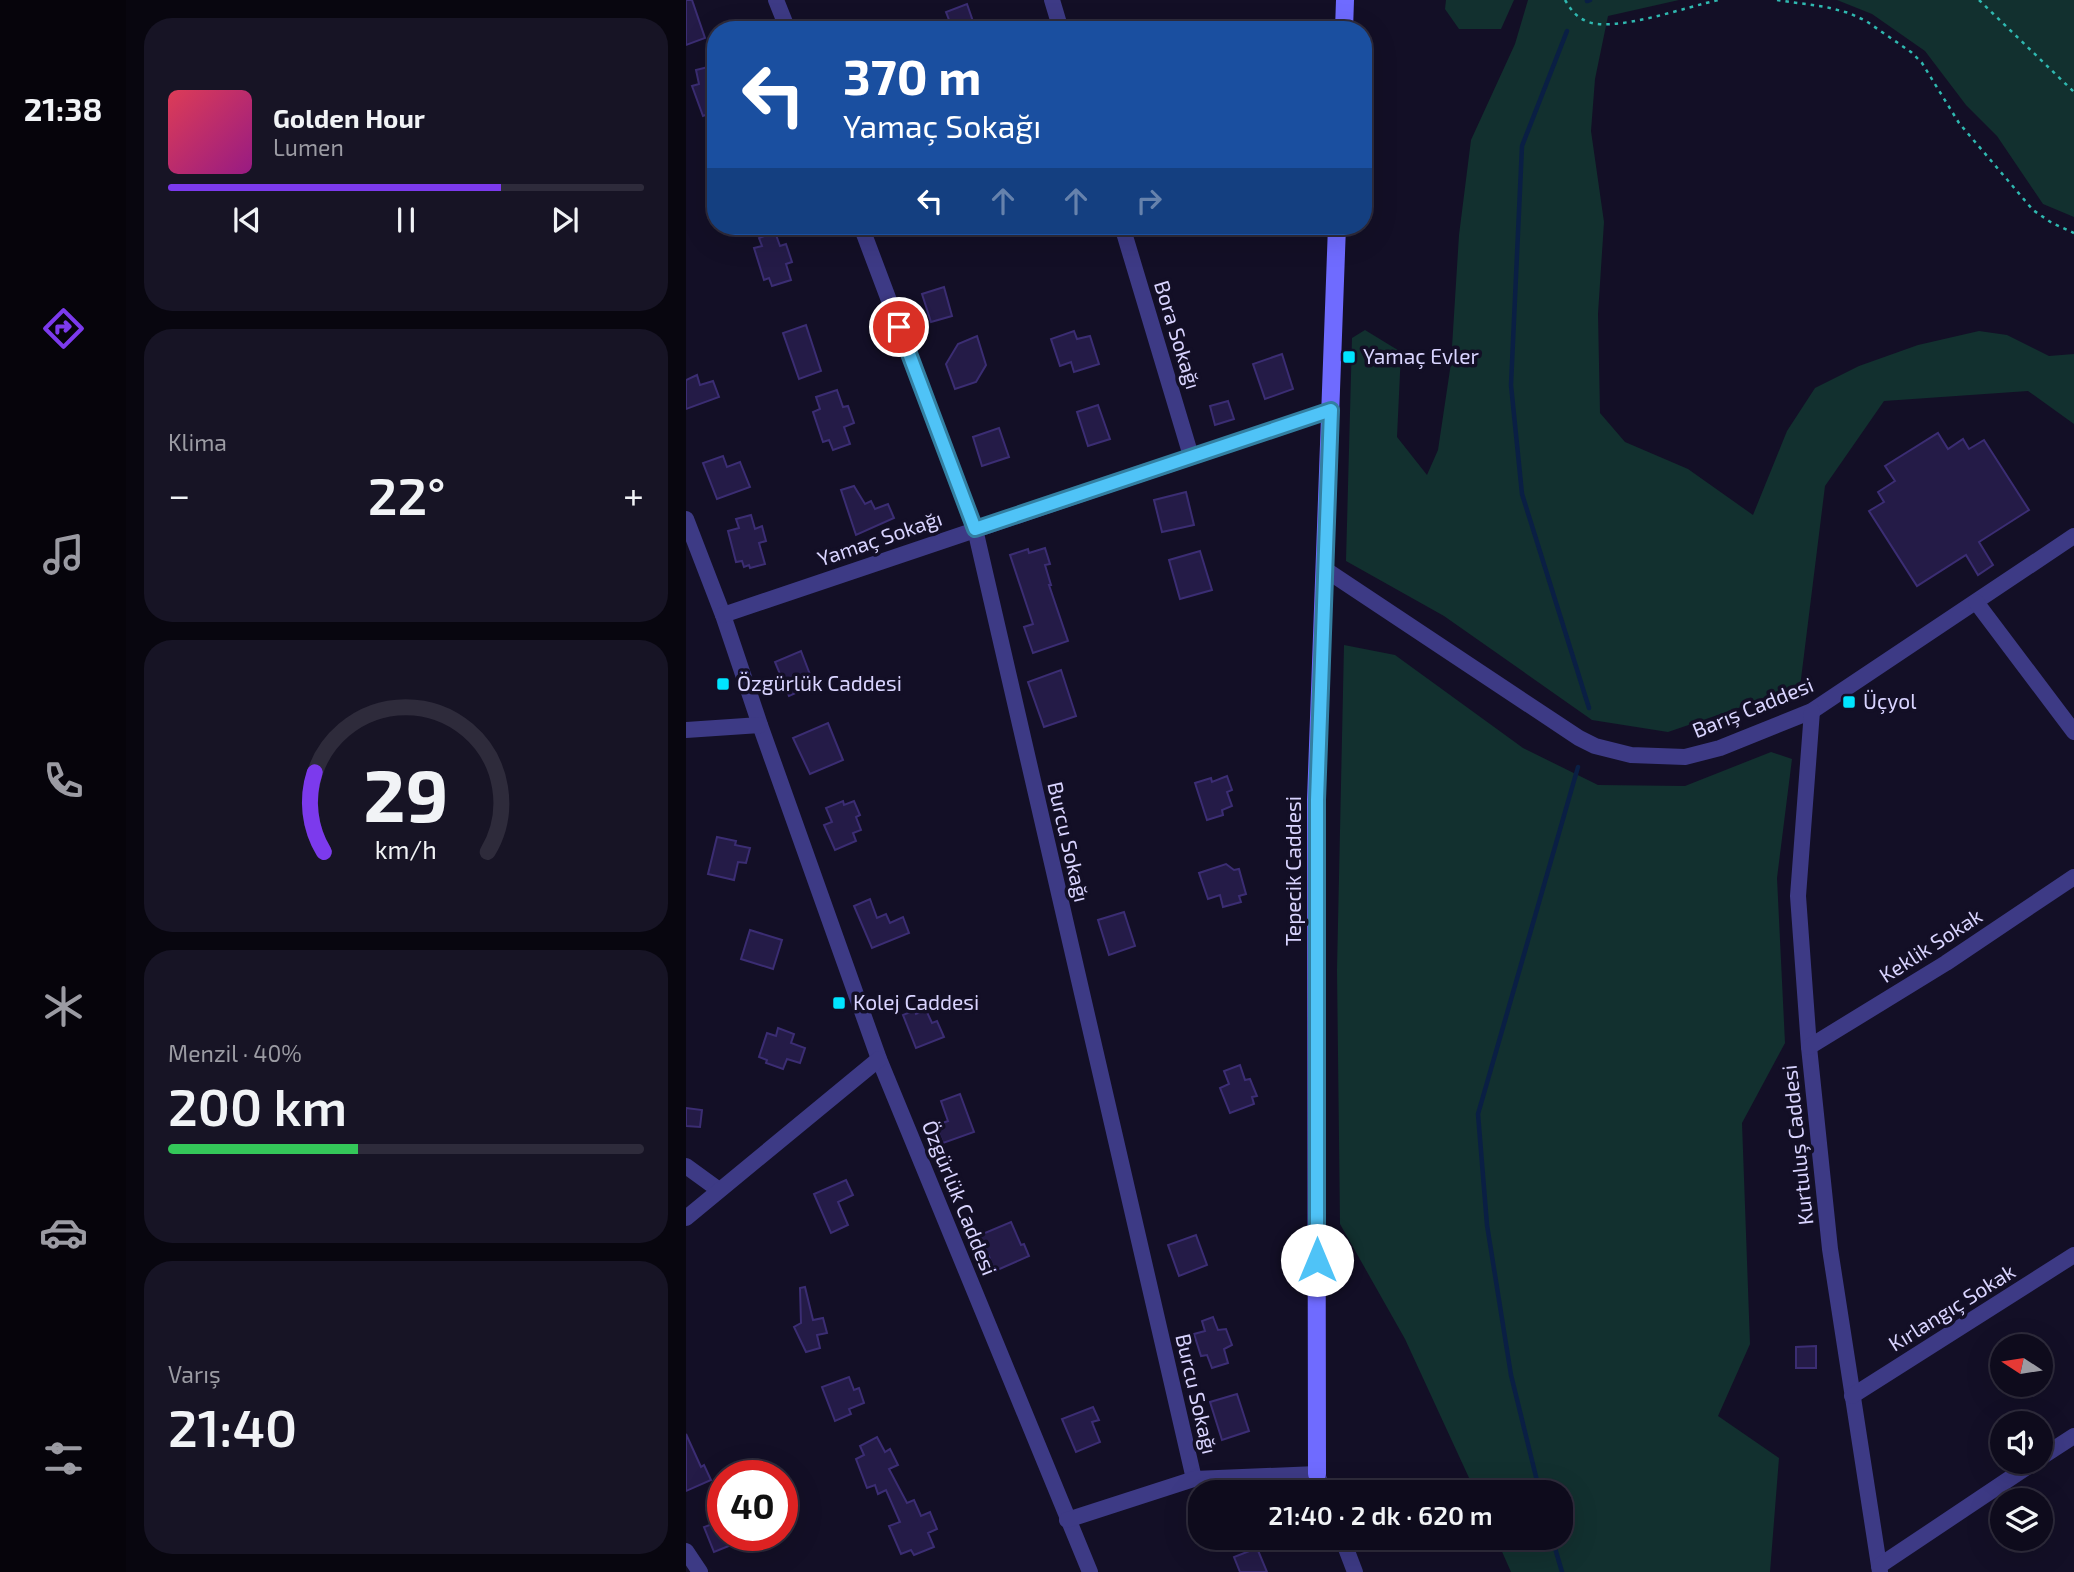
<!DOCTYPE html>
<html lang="tr">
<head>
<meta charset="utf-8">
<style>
	body { margin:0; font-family:"Exo 2",sans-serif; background:#171425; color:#f1f3f6; height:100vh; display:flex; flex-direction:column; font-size:26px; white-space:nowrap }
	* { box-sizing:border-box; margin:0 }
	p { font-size:23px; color:#9b9ba3 }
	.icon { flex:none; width:38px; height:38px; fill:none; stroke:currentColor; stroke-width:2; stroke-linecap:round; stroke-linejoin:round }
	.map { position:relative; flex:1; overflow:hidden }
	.panel { display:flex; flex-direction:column; gap:18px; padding:18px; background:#08060f; width:560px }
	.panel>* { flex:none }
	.banner { position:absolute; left:21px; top:21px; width:665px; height:214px; border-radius:28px; box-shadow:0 7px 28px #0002,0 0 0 2px #2e2b3b; background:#1a4fa0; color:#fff; overflow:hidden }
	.needle { width:46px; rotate:282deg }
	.fabs { position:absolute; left:1304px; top:1334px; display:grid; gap:14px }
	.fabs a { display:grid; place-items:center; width:63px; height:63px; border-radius:50%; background:#0e0b1c; box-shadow:0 7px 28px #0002,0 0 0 2px #2e2b3b; font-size:35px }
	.speed { position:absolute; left:21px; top:1460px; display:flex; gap:14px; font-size:35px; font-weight:700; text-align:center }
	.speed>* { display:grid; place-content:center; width:91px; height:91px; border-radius:50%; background:#0e0b1c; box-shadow:0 7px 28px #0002,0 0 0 2px #2e2b3b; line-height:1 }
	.speed .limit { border:10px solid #d22; background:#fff; color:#111 }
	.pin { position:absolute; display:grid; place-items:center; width:60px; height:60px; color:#fff; margin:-30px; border:4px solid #fff; border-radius:50%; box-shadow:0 2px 7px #0007 }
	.me { position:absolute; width:77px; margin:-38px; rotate:0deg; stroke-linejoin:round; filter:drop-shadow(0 0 5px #0008) }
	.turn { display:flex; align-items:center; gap:24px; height:147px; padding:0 21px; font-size:32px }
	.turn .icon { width:91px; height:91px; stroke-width:2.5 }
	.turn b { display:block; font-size:49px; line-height:60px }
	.lanes { display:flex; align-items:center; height:66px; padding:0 21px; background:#0003; justify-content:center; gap:35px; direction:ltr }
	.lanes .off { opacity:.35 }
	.big { font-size:52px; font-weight:600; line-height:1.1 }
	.panel .tile { flex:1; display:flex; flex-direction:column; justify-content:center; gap:10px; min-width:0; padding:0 24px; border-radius:28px; background:#171425 }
	.panel .dial { align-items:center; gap:0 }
	.dial svg { height:182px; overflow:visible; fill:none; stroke:#2e2b3b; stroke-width:7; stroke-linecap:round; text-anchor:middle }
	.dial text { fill:#f1f3f6; stroke:none }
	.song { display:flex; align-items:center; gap:21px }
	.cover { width:84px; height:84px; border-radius:10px; background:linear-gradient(135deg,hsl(350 70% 55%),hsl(310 70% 35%)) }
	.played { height:7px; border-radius:4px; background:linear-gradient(90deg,#7c3aed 70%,#2e2b3b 70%) }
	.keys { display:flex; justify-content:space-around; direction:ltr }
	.heat { display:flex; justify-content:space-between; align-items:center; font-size:38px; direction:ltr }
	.charge { height:10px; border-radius:5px; background:linear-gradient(90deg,#34c759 40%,#2e2b3b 0) }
	.trip { position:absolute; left:502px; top:1480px; width:385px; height:70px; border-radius:28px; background:#0e0b1c; box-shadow:0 7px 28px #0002,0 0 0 2px #2e2b3b; font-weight:600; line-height:70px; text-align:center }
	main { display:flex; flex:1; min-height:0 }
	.tabs { display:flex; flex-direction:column; width:126px; justify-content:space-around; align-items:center; background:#06040b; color:#9b9ba3 }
	.tabs .icon { width:49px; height:49px }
	.tabs .selected { color:#7c3aed }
	.tabs b { font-size:32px; color:#f1f3f6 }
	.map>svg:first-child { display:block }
</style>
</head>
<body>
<main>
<nav class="tabs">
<b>21:38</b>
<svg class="icon selected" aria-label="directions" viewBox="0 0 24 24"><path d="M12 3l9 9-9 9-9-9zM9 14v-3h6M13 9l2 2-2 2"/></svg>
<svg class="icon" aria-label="music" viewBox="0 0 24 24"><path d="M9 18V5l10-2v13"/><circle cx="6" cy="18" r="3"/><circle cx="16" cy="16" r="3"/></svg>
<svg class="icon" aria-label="phone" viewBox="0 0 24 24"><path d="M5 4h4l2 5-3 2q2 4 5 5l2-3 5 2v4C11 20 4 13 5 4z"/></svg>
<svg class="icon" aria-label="climate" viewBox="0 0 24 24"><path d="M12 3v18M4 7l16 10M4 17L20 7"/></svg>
<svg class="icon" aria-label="car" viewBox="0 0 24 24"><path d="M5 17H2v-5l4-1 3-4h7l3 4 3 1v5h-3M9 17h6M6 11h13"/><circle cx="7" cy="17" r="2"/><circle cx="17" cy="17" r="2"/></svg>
<svg class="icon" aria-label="filters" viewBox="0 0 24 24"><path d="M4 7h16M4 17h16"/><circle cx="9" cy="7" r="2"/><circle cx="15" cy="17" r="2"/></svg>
</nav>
<section class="panel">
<div class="tile">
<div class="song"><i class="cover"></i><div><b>Golden Hour</b><p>Lumen</p></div></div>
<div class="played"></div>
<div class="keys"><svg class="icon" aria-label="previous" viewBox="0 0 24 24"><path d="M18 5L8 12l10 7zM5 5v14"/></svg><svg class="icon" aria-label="pause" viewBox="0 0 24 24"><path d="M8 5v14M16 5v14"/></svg><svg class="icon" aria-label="next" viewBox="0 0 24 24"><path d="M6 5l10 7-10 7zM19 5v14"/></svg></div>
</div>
<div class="tile"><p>Klima</p>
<div class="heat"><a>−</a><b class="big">22°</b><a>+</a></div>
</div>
<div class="tile dial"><svg viewBox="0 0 100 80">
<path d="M14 69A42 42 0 1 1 86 69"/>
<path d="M14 69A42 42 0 0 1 10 34" stroke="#7c3aed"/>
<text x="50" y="56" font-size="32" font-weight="700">29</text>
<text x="50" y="72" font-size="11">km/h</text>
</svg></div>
<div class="tile"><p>Menzil · 40%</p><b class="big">200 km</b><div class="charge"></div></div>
<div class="tile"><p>Varış</p><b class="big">21:40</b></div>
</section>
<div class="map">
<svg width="1388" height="1572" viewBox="0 0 1388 1572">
	<rect width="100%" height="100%" fill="#130f26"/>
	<!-- green -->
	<g fill="#12302f">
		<polygon points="760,0 828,0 815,29 773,29 759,9"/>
		<polygon points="842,0 993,0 922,16 909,79 905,131 918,222 912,314 914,413 939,442 1002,469 1067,515 1101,431 1129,388 1173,366 1232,345 1293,331 1321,335 1363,356 1388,354 1388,424 1342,391 1198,401 1139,486 1114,687 982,732 906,720 758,616 660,561 666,338 679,330 715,352 711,437 741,475 752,450 765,363 773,235 785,140 829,44"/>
		<polygon points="1151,0 1388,0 1388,217 1357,204 1311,136 1280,105 1239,51 1186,14"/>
		<polygon points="658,645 709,655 837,748 912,785 999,786 1085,752 1106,759 1091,878 1099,1043 1056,1123 1064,1344 1032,1416 1093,1458 1084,1572 825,1572 810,1538 875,1538 875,1493 790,1493 719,1339 654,1224 651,970"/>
	</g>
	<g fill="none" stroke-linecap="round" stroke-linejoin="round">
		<!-- stream -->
		<g stroke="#0a1f44" stroke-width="4.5">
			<polyline points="901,1 904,0"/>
			<polyline points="881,31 836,146 825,385 836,494 903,708"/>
			<polyline points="854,1493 825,1375 801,1225 792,1114 892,767"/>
			<polyline points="866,1538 876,1572"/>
		</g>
	</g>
	<!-- building -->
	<g fill="#241b47" stroke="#3b2d73" stroke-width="2">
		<polygon points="0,0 6,0 19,38 0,45"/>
		<polygon points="281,4 290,30 267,30 260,12"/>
		<polygon points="30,65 30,111 17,116 6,86 13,84 10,70"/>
		<polygon points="89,232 94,246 100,244 106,262 100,264 105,280 86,286 83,278 78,280 68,248 76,246 73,238"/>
		<polygon points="258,287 266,316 245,322 236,294"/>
		<polygon points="120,325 135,371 113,379 97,333"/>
		<polygon points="388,331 391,339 404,336 413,364 388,372 385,362 374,366 365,339"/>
		<polygon points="291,336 300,365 290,382 269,389 260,364 272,344"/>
		<polygon points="596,354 607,389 579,399 567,364"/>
		<polygon points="11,375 14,385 27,381 33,397 0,409 0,380"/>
		<polygon points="151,390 157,407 162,406 168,423 158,427 164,444 147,450 143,440 137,442 127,412 134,409 130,397"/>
		<polygon points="542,401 548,419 529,425 524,406"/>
		<polygon points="412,405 424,439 402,446 391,412"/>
		<polygon points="313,428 323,457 296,466 287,437"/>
		<polygon points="1252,433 1262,449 1277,439 1283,449 1298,440 1343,510 1293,542 1307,565 1292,575 1280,555 1231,586 1183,511 1198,502 1192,492 1209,481 1199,466"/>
		<polygon points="37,456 41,467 54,462 64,487 31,499 17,463"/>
		<polygon points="168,486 179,504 185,501 189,509 202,504 208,518 170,535 155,490"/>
		<polygon points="500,492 508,525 476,532 468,500"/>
		<polygon points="65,515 69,529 76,526 80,541 73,543 79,564 64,568 63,565 58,567 56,561 50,562 42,531 53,528 50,519"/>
		<polygon points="359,548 364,564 359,565 365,585 363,585 382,641 347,653 338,627 347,624 324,555 342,549 343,553"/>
		<polygon points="514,551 526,590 494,599 483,560"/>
		<polygon points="115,651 128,685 103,696 89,662"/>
		<polygon points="375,670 390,716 358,727 342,682"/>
		<polygon points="142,723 157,760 124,774 107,738"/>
		<polygon points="541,776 546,790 541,792 546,806 536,810 537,815 521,820 509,783 525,778 526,782"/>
		<polygon points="157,801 158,805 168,801 174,815 170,817 175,830 167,833 170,841 149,850 138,825 146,822 140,808"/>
		<polygon points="31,837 50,841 49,845 64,848 60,863 52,862 48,880 22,874"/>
		<polygon points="540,864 548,870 553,869 560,894 553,896 555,902 537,907 534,895 522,899 513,873"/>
		<polygon points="184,899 191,918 200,914 204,923 217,917 223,933 186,948 168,906"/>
		<polygon points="438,912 449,946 423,955 412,920"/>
		<polygon points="64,930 96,940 87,969 55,959"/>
		<polygon points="229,1010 230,1014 240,1010 246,1023 251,1021 258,1037 230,1048 217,1015"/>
		<polygon points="92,1028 108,1034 105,1043 119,1048 114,1063 101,1059 97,1069 80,1063 81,1060 73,1057 81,1033 90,1036"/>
		<polygon points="554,1065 559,1080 564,1079 571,1096 566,1097 568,1104 544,1113 534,1088 543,1084 538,1071"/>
		<polygon points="274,1094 288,1132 257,1143 250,1125 262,1121 255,1101"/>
		<polygon points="0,1108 16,1110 14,1127 0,1126"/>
		<polygon points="160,1180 167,1195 152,1202 162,1225 145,1233 128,1194"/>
		<polygon points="325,1222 335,1245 338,1244 343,1256 309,1271 294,1235"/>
		<polygon points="510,1235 521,1265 493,1276 482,1245"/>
		<polygon points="119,1287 127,1320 137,1318 141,1333 131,1335 134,1348 120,1352 108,1327 115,1323 114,1288"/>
		<polygon points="527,1317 532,1330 540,1329 546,1345 538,1349 542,1363 526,1368 521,1355 515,1356 508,1334 519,1331 516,1321"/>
		<polygon points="1130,1346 1130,1368 1110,1368 1110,1347"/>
		<polygon points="163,1377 168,1390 173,1388 178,1403 163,1409 165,1414 149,1421 136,1387"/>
		<polygon points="551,1394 563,1431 536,1440 524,1402"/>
		<polygon points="407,1407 413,1420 406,1422 414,1442 390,1452 376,1419"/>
		<polygon points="0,1434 15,1467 18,1465 25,1480 0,1491"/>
		<polygon points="191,1437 199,1452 204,1449 212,1465 203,1469 221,1503 228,1500 235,1516 244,1512 251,1529 242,1533 248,1547 228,1555 225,1550 215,1554 203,1526 214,1522 200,1490 192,1494 189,1485 181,1488 170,1459 178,1455 174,1446"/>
		<polygon points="37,1504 37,1535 70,1535 28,1552 18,1527 27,1524 21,1510"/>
		<polygon points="571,1548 581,1572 554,1572 548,1557"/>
	</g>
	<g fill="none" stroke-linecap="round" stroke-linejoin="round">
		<!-- path -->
		<g stroke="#2fb8b0" stroke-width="2.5" stroke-dasharray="3.5 5" stroke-linecap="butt">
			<path d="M879,0C884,8 889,16 898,20C924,35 1002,6 1033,0"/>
			<polyline points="1091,0 1140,7 1163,13 1180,21 1225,52 1236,63 1273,123 1347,210 1366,223 1388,233"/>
			<polyline points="1293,0 1388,92"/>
		</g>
		<!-- street -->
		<g stroke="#3d3a85" stroke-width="16">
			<polyline points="90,0 102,30"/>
			<polyline points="366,0 375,30"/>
			<polyline points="175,226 289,529 508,1479"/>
			<polyline points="436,226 505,456"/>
			<polyline points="0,519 37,615 74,725 193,1059 404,1572"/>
			<polyline points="640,570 893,738 909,746 945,755 999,757 1034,748 1126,711 1388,536"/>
			<polyline points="1290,602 1388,732"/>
			<polyline points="37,615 645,410"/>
			<polyline points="1126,711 1112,896 1123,1047 1144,1249 1194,1572"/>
			<polyline points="0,730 74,725"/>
			<polyline points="1123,1047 1260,963 1388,877"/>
			<polyline points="0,1166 33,1190"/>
			<polyline points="0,1218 193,1059"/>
			<polyline points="1166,1396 1388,1255"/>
			<polyline points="1354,1458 1388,1436"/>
			<polyline points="381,1520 508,1479 631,1474 638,1493"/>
			<polyline points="656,1538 669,1572"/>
			<polyline points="0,1551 14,1572"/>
			<polyline points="1193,1566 1350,1461"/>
		</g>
		<!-- secondary -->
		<g stroke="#6f6bff" stroke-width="18">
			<polyline points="658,30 659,0"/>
			<polyline points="631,1474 630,800 651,226"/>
		</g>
	</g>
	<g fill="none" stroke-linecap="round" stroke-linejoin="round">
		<!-- route casing -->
		<g stroke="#337fa1" stroke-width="18">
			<polyline id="route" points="213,327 289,529 645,410 631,800 631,1260"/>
		</g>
		<!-- route -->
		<use href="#route" stroke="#4fc3f7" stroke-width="12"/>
	</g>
	<!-- markers -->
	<g fill="#00e5ff" stroke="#130f26" stroke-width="2.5">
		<rect x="656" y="350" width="14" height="14" rx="3.5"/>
		<rect x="30" y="677" width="14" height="14" rx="3.5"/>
		<rect x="1156" y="695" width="14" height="14" rx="3.5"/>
		<rect x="146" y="996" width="14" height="14" rx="3.5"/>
	</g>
	<g text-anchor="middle" stroke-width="7" stroke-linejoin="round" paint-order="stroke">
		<!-- street labels -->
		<g font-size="21" fill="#d9d4ff" stroke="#130f26">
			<text transform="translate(491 335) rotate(73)" y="7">Bora Sokağı</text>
			<text transform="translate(194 539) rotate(-19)" y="7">Yamaç Sokağı</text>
			<text transform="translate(1067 708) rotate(-22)" y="7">Barış Caddesi</text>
			<text transform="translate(382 842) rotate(77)" y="7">Burcu Sokağı</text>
			<text transform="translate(608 871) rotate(-90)" y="7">Tepecik Caddesi</text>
			<text transform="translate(1245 946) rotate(-33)" y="7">Keklik Sokak</text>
			<text transform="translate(1112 1145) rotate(-96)" y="7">Kurtuluş Caddesi</text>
			<text transform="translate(273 1198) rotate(68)" y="7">Özgürlük Caddesi</text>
			<text transform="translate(1266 1308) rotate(-32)" y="7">Kırlangıç Sokak</text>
			<text transform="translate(510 1394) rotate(77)" y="7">Burcu Sokağı</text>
		</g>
		<!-- poi labels -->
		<g font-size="21" fill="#d9d4ff" stroke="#130f26" text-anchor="start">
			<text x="677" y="364">Yamaç Evler</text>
			<text x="51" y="691">Özgürlük Caddesi</text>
			<text x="1177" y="709">Üçyol</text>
			<text x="167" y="1010">Kolej Caddesi</text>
		</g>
	</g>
</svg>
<div class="fabs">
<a><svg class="needle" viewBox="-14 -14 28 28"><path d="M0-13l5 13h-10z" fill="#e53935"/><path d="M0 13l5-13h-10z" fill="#9b9ba3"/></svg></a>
<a><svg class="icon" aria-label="sound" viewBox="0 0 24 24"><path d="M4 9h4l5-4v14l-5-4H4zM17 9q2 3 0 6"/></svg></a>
<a><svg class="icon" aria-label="layers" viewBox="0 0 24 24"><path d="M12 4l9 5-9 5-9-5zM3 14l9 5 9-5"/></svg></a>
</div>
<div class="speed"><div class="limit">40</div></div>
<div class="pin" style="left:213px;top:327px;background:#d93025"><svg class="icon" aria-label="arrive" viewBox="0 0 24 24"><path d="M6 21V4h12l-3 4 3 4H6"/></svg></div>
<svg class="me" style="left:631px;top:1260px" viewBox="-20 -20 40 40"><circle r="19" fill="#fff"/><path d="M0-13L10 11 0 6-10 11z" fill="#4fc3f7"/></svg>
<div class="trip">21:40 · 2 dk · 620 m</div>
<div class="banner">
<div class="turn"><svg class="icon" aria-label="left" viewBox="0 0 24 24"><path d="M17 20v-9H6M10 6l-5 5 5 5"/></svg><div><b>370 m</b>Yamaç Sokağı</div></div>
<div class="lanes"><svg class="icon" aria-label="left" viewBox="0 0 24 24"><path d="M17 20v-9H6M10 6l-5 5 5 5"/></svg><svg class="icon off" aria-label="ahead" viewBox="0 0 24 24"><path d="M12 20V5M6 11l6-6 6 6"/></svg><svg class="icon off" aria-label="ahead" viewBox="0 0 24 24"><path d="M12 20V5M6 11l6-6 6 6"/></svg><svg class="icon off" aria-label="right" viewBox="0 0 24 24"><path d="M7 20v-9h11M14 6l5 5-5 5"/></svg></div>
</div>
</div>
</main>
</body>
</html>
